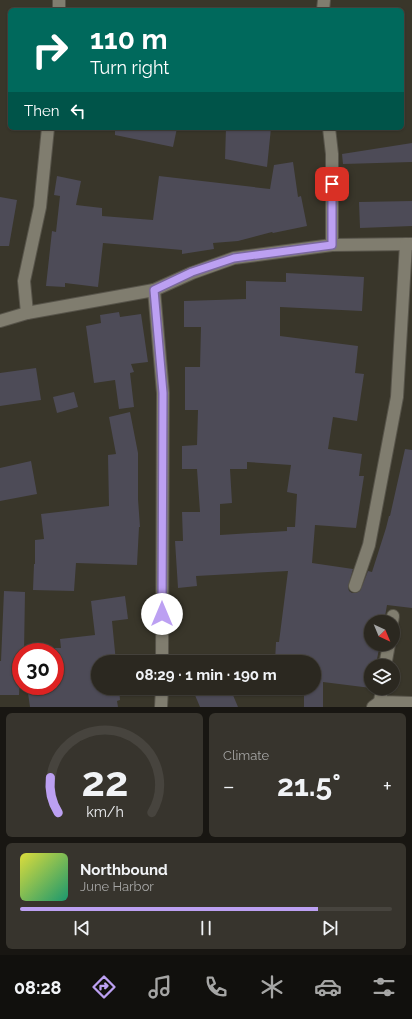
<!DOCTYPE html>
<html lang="en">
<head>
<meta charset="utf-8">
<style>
	body { margin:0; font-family:Raleway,sans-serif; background:#37342d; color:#f1f3f6; height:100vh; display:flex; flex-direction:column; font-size:15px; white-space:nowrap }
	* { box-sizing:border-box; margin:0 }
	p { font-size:13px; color:#a6a6a5 }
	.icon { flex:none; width:22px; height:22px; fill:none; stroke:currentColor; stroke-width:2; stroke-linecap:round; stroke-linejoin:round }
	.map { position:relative; height:707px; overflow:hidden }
	.sheet { display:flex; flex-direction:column; gap:6px; padding:6px; background:#181612; flex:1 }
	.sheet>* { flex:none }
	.guide { position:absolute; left:8px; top:8px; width:396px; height:122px; border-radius:6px; box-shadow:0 1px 3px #0004,0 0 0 1px #47443e; background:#00695c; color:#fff; overflow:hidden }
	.needle { width:26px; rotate:136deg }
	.buttons { position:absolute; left:364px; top:615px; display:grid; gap:8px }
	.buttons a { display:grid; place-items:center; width:36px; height:36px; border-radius:50%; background:#2b2820; box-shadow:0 1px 3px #0004,0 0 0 1px #47443e; font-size:20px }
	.speed { position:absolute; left:12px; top:643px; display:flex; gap:8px; font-size:20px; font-weight:700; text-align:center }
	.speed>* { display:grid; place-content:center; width:52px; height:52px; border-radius:50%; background:#2b2820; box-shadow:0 1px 3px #0004,0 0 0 1px #47443e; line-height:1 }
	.speed .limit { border:6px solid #d22; background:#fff; color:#111 }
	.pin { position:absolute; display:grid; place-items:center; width:34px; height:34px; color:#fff; margin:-17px; border-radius:8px; box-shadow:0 2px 6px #0006 }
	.me { position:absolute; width:44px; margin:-22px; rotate:0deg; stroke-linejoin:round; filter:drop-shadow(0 0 3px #0008) }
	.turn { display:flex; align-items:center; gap:14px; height:84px; padding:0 16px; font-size:18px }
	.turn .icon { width:52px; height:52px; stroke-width:2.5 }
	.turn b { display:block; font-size:28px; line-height:34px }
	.then { display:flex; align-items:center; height:38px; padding:0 16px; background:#0003; gap:8px; font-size:15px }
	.big { font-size:30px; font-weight:700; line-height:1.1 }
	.sheet .card { flex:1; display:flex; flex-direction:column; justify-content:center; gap:6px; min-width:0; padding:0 14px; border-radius:6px; background:#37342d }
	.sheet .dial { align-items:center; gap:0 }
	.dial svg { height:104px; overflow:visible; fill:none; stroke:#47443e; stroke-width:7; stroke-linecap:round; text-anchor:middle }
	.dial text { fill:#f1f3f6; stroke:none }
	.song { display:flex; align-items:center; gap:12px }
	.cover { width:48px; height:48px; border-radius:6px; background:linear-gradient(135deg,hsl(60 70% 55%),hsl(160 70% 35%)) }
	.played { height:4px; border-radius:2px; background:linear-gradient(90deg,#bca0f2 80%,#47443e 80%) }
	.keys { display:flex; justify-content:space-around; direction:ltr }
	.heat { display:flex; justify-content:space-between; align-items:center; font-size:22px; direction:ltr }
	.sheet .tiles { flex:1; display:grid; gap:6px; grid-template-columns:1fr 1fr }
	.card:last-child { grid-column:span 2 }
	.trip { position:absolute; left:91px; top:655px; width:230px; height:40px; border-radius:20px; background:#2b2820; box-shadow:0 1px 3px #0004,0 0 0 1px #47443e; font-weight:700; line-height:40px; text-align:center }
	.dock { display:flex; height:64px; justify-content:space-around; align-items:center; background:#11100d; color:#a6a6a5 }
	.dock .icon { width:28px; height:28px }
	.dock .selected { color:#bca0f2 }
	.dock b { font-size:18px; color:#f1f3f6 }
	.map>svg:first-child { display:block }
</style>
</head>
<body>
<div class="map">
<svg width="412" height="707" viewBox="0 0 412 707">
	<rect width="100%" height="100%" fill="#39362a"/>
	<!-- building -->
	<g fill="#4d4b57" fill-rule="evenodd">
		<polygon points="115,128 177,128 173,147 115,135"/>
		<polygon points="226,128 271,128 267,167 225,159"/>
		<polygon points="412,143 412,162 343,164 342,154"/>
		<polygon points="293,162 298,197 301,196 307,226 273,233 272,232 238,241 213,243 214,249 182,254 182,250 103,243 98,287 65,283 65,287 46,286 52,231 56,232 60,196 54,195 57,176 81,181 76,205 102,208 102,216 153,220 159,176 270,189 274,165"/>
		<polygon points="0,197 17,200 9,246 0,246"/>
		<polygon points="412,201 412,226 360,228 359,202"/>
		<path d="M286,273L364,277L362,311L280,307V336L358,346L355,373L364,374L357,421L333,417L328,449L362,454L359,476H364L356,528L315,525L312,563L353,569L348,587L349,591L352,593H356L360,591L368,571L372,572L386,528L389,516H390L405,449L412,450V608L387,605L384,622H371V644H380L377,659H379L378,666H371V688L323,682V707H304V688H314V662H275L276,642H279L288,571L196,576L197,586L178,588L175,541H183L182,512H200L197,469H182V446L197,445L198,410H185V367H200L201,327H184V301L246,299V281L286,282ZM247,462L291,465L287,492L297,494L295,527H287V531L220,535V504L232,503L230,469H247Z"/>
		<polygon points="119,312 120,317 141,314 148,362 131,364 134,372 130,373 134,407 119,409 115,380 94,383 86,326 101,323 100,315"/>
		<polygon points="36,368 41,400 0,406 0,373"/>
		<polygon points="74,392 78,407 57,413 53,397"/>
		<polygon points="130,412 138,453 138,499 140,527 139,527 137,565 76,563 74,591 33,590 34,564 35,564 35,540 44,539 41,514 109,506 108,455 116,454 109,417"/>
		<polygon points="31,461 37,494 0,501 0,468"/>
		<polygon points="4,591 25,592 24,652 21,652 19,695 0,695 0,661 1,661"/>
		<polygon points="125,596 128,619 112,621 116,662 98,662 98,688 119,688 120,700 117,701 118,707 30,707 27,686 55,686 55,648 61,648 60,639 95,635 91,601"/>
		<polygon points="192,688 230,688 238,707 200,707"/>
	</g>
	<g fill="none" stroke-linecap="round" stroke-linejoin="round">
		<!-- minor casing -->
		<g stroke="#57544a" stroke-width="14">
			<g id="minor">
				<polyline points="59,10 59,0"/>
				<polyline points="323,10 324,0"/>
				<polyline points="329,128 332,154 332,245"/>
				<polyline points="154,290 192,273 234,258 332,245 412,244"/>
				<polyline points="27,313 154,290 163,393 162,662"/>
				<polyline points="0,321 27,313 24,281 40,207 48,128"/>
				<polyline points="355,586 369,545 397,397 406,244"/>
				<polyline points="392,622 393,616"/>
				<polyline points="385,666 389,644"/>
				<polyline points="380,702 382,688"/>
				<polyline points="161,707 162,688"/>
				<polyline points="373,707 380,702 412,703"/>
			</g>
		</g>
		<!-- minor -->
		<use href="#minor" stroke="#807d6f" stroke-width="12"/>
	</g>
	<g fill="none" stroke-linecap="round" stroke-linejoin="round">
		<!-- route casing -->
		<g stroke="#7a689d" stroke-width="10">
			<polyline id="route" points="162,614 163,393 154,290 192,272 234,258 332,245 332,184"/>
		</g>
		<!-- route -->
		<use href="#route" stroke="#bca0f2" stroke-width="7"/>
	</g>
</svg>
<div class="buttons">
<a><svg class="needle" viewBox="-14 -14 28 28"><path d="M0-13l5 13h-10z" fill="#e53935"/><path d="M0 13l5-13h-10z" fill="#a6a6a5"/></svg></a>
<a><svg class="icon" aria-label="layers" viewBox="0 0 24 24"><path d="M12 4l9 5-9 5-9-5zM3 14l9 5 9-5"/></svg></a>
</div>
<div class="speed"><div class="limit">30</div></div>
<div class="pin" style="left:332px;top:184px;background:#d93025"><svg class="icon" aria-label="arrive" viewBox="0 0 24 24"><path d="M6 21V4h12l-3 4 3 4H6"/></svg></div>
<svg class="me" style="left:162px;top:614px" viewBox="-20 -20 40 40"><circle r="19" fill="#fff"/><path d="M0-13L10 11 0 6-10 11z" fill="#bca0f2"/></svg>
<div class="trip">08:29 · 1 min · 190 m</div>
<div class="guide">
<div class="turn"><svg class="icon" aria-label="right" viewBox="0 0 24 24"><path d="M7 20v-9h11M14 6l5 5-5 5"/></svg><div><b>110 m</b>Turn right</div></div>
<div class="then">Then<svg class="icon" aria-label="left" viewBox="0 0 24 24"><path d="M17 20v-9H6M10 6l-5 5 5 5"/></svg></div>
</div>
</div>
<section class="sheet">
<div class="tiles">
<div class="card dial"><svg viewBox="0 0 100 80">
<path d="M14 69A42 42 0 1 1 86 69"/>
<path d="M14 69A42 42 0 0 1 8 42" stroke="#bca0f2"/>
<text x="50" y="56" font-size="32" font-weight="700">22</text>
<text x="50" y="72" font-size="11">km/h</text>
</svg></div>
<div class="card"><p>Climate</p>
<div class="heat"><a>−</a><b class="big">21.5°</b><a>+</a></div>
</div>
<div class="card">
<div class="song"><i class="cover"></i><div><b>Northbound</b><p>June Harbor</p></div></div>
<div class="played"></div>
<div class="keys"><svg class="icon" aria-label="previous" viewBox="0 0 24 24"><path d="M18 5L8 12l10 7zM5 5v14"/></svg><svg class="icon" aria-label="pause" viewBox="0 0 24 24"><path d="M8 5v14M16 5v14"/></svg><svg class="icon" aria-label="next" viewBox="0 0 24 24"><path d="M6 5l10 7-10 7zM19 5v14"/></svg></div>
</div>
</div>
</section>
<nav class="dock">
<b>08:28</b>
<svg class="icon selected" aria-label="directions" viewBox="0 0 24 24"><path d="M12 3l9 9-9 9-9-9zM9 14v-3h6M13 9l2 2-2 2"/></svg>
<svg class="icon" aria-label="music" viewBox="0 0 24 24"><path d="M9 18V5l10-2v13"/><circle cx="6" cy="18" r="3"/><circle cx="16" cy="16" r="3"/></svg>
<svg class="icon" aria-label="phone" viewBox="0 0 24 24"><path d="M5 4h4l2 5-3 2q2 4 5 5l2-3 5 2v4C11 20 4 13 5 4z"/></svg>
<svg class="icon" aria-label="climate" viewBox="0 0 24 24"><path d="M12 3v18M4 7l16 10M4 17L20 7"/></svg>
<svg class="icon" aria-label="car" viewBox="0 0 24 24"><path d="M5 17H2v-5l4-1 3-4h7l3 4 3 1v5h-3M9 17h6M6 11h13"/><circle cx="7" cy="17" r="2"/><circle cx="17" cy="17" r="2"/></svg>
<svg class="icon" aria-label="filters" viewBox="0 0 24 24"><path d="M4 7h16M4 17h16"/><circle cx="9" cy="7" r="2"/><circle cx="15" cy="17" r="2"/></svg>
</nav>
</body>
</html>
